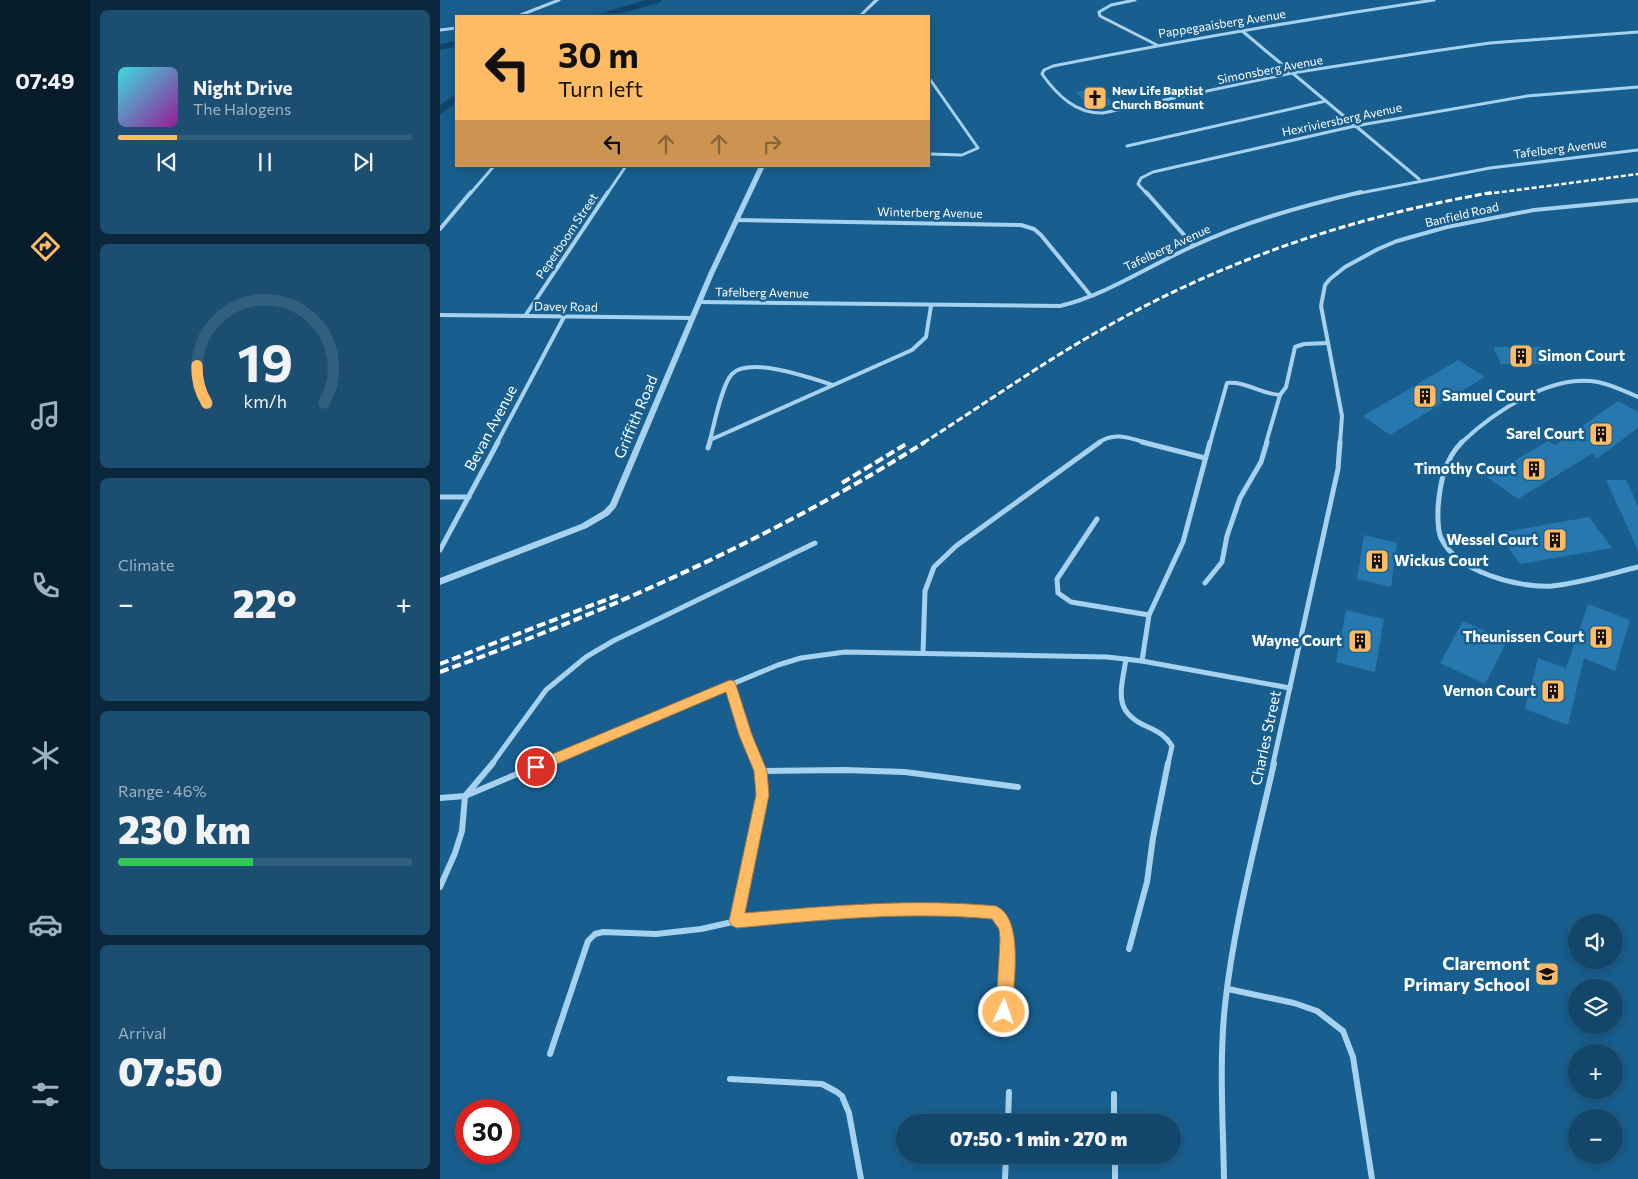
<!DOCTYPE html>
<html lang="en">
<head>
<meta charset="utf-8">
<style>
	body { margin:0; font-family:Commissioner,sans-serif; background:#1b4e71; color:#f1f3f6; height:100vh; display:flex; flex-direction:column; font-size:19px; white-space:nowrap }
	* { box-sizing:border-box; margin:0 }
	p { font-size:16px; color:#9cb2c1 }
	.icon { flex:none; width:28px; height:28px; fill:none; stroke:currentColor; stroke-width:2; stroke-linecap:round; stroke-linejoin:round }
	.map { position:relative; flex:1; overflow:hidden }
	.panel { display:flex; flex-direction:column; gap:10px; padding:10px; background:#0a273b; width:350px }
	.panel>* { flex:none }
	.guide { position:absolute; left:15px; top:15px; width:475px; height:152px; border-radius:0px; box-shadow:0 2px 12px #0003,0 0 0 1px #315f7e; background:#ffba64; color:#111; overflow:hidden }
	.tools { position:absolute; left:1128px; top:914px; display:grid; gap:10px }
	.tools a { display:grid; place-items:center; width:55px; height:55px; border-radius:50%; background:#12476b; box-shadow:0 2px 12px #0003,0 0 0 1px #315f7e; font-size:25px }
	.speed { position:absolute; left:15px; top:1099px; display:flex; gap:10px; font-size:25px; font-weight:700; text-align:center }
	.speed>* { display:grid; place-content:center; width:65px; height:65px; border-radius:50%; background:#12476b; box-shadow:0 2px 12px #0003,0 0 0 1px #315f7e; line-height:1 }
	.speed .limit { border:8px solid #d22; background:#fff; color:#111 }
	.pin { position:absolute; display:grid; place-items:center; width:42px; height:42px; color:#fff; margin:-21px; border:2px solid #fff; border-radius:50%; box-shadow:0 1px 5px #0007 }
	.me { position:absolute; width:55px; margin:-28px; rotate:3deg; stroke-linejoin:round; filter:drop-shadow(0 0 4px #0008) }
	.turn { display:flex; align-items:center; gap:18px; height:105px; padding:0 20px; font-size:22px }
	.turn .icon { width:65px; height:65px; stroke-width:2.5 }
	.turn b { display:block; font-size:35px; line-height:42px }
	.lanes { display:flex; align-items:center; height:48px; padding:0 20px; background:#0003; justify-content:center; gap:25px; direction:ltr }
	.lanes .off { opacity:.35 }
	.big { font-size:38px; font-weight:800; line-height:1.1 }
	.panel .widget { flex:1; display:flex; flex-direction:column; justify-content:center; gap:8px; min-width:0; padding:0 18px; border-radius:8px; background:#1b4e71 }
	.panel .dial { align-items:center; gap:0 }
	.dial svg { height:130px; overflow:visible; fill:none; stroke:#315f7e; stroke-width:7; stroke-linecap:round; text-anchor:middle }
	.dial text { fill:#f1f3f6; stroke:none }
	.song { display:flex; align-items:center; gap:15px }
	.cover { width:60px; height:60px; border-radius:8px; background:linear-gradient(135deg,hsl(180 70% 55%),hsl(300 70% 35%)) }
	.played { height:5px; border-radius:2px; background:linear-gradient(90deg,#ffba64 20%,#315f7e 20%) }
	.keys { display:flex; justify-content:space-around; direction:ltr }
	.heat { display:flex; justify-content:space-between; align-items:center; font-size:28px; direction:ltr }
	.charge { height:8px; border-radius:4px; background:linear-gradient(90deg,#34c759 46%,#315f7e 0) }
	.trip { position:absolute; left:456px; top:1114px; width:285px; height:50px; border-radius:25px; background:#12476b; box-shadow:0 2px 12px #0003,0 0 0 1px #315f7e; font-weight:800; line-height:50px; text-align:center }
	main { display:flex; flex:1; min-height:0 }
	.dock { display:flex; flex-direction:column; width:90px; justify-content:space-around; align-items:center; background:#071c2b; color:#9cb2c1 }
	.dock .icon { width:35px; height:35px }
	.dock .on { color:#ffba64 }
	.dock b { font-size:22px; color:#f1f3f6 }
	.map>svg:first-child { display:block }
</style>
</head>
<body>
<main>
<nav class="dock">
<b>07:49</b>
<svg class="icon on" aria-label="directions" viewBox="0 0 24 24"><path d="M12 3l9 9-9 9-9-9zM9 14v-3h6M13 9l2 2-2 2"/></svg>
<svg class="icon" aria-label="music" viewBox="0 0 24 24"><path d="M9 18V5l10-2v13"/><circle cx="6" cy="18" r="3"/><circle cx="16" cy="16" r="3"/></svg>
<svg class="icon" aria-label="phone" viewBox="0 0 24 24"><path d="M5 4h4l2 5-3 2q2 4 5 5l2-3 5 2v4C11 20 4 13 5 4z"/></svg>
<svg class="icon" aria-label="climate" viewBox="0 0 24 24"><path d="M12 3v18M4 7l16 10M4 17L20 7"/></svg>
<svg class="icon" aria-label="car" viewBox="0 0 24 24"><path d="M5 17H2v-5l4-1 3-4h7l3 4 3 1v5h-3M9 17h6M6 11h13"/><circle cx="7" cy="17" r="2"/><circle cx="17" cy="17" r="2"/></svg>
<svg class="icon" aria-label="filters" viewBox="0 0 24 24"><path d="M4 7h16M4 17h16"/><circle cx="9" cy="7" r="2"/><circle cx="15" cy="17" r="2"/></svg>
</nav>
<section class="panel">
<div class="widget">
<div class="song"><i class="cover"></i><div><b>Night Drive</b><p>The Halogens</p></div></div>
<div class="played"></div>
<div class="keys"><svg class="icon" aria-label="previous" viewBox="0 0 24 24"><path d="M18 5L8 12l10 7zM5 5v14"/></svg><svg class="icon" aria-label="pause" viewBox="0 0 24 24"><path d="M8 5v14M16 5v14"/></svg><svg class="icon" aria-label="next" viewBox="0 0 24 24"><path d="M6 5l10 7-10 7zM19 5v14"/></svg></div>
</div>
<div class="widget dial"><svg viewBox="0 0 100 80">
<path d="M14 69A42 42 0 1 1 86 69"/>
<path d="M14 69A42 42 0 0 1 8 46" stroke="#ffba64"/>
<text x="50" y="56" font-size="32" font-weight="700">19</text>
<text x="50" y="72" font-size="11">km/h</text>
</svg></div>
<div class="widget"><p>Climate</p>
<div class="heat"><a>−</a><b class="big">22°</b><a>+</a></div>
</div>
<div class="widget"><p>Range · 46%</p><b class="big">230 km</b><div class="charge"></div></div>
<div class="widget"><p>Arrival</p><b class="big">07:50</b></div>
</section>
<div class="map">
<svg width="1198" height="1179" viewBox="0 0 1198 1179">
	<rect width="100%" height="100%" fill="#185f8f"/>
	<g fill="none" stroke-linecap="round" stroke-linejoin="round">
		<!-- canal -->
		<g fill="#10466d" fill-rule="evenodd">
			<polygon points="206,0 222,0 221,2 172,16 157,16 158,14"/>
			<polygon points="16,41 16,47 0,50 0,44"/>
			<polygon points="16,95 16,104 0,114 0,105"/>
		</g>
	</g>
	<!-- building -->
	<g fill="#2778ae">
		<polygon points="658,88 674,104 652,108 636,92"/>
		<polygon points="1053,347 1101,347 1110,364 1061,364"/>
		<polygon points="1018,360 1045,377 950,435 923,416"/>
		<polygon points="1178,401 1198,412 1198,428 1156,459 1153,453 1078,499 1047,477 1108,441 1115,445"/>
		<polygon points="1166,480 1186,480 1198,506 1198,550"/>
		<polygon points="1149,517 1172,548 1080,564 1059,533"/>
		<polygon points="924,535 957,543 951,587 917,579"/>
		<polygon points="1148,604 1190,620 1175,671 1144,658 1128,725 1085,709 1098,658 1126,668"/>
		<polygon points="906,610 944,619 935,672 896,662"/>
		<polygon points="1023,621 1067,641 1045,684 1000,663"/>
	</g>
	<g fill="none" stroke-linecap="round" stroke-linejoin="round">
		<!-- minor-far3 -->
		<g stroke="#a6d2ef" stroke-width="3">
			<polyline points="695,0 671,5 659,12 660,16 717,45"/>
			<path d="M994,0C866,19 740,41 613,66L604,70L602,74C617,95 636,114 663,113L852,73L994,51L1050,43L1198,32"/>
			<polyline points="78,16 119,0"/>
			<polyline points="0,30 16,28"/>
			<polyline points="801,30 979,179"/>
			<polyline points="489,78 538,148 522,155 489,154"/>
			<polyline points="687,146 886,101"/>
			<polyline points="30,194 54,166"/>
			<polyline points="167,194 186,166"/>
			<polyline points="707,194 698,184 701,178 713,172 915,126 1087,96 1198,87"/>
			<polyline points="915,194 1050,168 1198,150"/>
		</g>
		<!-- minor-far2 -->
		<g stroke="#a6d2ef" stroke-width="4">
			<polyline points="706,192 753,245"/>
			<polyline points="296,220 581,225 594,229 601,235 651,296"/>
			<polyline points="0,229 31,192"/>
			<path d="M260,302L620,306C666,295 707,267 749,248C804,222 862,206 921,192"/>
			<polyline points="0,315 253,318"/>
			<polyline points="85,316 168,192"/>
			<path d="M270,440C274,425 282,384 292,374C310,356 371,378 393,385"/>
			<polyline points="57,443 124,317"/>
			<polyline points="269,443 270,440 472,350 486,337 491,306"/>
			<path d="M658,443C674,431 690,438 707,443"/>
			<path d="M770,443L787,383C806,381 821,394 840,395L846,387L855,347L864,344L888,343"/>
			<polyline points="826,443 840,395"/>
			<polyline points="900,443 902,416 881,306 885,285 890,279 905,267 938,249 957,241 1007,227 1094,210 1198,200"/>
			<path d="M1021,443C1054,412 1111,373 1158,382C1172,385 1185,391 1198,397"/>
		</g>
		<!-- minor-far1 -->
		<g stroke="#a6d2ef" stroke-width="5">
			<polyline points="702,442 765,458"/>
			<path d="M1022,442C1004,460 1000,483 998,508C998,518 997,529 1001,538C1017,572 1078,588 1112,586C1141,583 1170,574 1198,567"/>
			<polyline points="268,448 270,442"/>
			<polyline points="0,497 29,497"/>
			<polyline points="657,519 617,579 618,593 631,602 709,615"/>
			<polyline points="0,550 58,442"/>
			<polyline points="765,583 782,562 787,536 800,498 821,462 827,442"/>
			<polyline points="483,653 485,591 494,567 516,546 660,442"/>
			<path d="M686,659C681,691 672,712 708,727C719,732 726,736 732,746L728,764"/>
			<polyline points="702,661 709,615 743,542 770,442"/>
			<polyline points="290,685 305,735 318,764"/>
			<polyline points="52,764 106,690 146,657 173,641 375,543"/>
			<polyline points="100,764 338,665 361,658 405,652 667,657 702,661 850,688"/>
			<polyline points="833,764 898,469 900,442"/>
		</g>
		<!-- minor -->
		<g stroke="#a6d2ef" stroke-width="6">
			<polyline points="321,771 404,770 465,772 578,787"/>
			<polyline points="0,798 25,796 103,763"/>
			<polyline points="0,887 15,853 22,831 25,796 53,763"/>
			<polyline points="297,921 323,795 321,771 318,763"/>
			<polyline points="689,949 707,882 713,838 728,763"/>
			<polyline points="788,989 854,1003 877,1011 903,1031 913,1057 932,1179"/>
			<path d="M110,1054L148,941L155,934L163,932L216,934L261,929L297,921L375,914L521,909L556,913C573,937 567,962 565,989C564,1003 564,1016 564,1029"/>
			<polyline points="290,1079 382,1084 397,1092 402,1096 409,1113 421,1179"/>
			<polyline points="674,1094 674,1122"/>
			<polyline points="568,1122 569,1092"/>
			<polyline points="675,1155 675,1179"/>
			<polyline points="565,1179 566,1155"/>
			<path d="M784,1179C783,1121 779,1062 785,1005C794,923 816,843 834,763"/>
		</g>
		<!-- tertiary -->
		<g fill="#a6d2ef" fill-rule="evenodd">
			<polygon points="434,0 439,0 422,16 418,16"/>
			<polygon points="319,166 325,166 274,274 176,507 169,515 147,528 0,585 0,578 141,524 163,511 170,504 268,274"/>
		</g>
		<!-- rail-far2 -->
		<polyline stroke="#fff" stroke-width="2.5" stroke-dasharray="5 2.5" stroke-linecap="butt" points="1047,194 1198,174"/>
		<!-- rail-far1 -->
		<path stroke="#fff" stroke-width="3" stroke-dasharray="7 3" stroke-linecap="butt" d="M483,443C545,404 604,361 668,326C788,258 919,215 1055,192"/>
		<!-- rail -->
		<g stroke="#fff" stroke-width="4" stroke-dasharray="9 4" stroke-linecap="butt">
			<polyline points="402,483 466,444"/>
			<polyline points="0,664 181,594"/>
			<path d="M0,672C169,611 333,538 485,442"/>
		</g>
	</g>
	<!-- route -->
	<path fill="#ffba64" stroke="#a67941" d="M290,680L294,681L296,685L312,735L327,771L329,795L305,913C388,906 472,898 556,906C585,918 573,986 572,1012L569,1018L564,1020L559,1018L556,1012L560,940L559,929L552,919C467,911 381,920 297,928L292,926L289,921L316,795L314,771L299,735L286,692L100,771L96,772L91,771L89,767L91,763Z"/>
	<!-- icons -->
	<defs>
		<g id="church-square" transform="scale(1.25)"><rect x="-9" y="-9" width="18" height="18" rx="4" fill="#ffba64" stroke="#185f8f"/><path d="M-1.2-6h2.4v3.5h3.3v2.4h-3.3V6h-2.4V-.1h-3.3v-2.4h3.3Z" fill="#111"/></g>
		<g id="building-square" transform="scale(1.25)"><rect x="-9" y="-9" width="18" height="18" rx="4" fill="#ffba64" stroke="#185f8f"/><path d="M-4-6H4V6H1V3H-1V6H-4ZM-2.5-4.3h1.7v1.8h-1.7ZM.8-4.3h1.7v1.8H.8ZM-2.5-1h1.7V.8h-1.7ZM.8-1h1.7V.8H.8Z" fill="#111"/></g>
		<g id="school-square" transform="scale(1.25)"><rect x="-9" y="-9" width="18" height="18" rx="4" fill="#ffba64" stroke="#185f8f"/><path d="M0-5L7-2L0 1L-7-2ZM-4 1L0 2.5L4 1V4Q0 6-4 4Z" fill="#111"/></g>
	</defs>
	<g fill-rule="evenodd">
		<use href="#church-square" x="655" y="98"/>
		<use href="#building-square" x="1081" y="356"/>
		<use href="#building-square" x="985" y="396"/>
		<use href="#building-square" x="1161" y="434"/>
		<use href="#building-square" x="1094" y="469"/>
		<use href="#building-square" x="1115" y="540"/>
		<use href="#building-square" x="937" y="561"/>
		<use href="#building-square" x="1161" y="637"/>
		<use href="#building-square" x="920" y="641"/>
		<use href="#building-square" x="1113" y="691"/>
		<use href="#school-square" x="1107" y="974"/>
	</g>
	<g text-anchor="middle" stroke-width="5" stroke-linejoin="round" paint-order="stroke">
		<!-- far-street labels -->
		<g font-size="12" fill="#fff" stroke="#185f8f">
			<text transform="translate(782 24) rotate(-9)" y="4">Pappegaaisberg Avenue</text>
			<text transform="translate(830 70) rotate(-11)" y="4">Simonsberg Avenue</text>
			<text transform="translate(902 120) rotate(-12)" y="4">Hexriviersberg Avenue</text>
			<text transform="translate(1120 149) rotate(-7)" y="4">Tafelberg Avenue</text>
			<text transform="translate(490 213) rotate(1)" y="4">Winterberg Avenue</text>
			<text transform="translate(1022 215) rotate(-13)" y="4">Banfield Road</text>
			<text transform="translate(127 236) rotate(-56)" y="4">Peperboom Street</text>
			<text transform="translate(727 248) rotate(-25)" y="4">Tafelberg Avenue</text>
			<text transform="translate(322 293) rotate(1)" y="4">Tafelberg Avenue</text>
			<text transform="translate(126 307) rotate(1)" y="4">Davey Road</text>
		</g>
		<!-- far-poi labels -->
		<g font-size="12" font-weight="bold" fill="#fff" stroke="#185f8f" text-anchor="start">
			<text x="672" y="95">New Life Baptist<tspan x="672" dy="14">Church Bosmunt</tspan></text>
		</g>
		<!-- poi labels -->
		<g font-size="15" font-weight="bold" fill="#fff" stroke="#185f8f" text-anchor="end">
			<text x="1098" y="361" text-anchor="start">Simon Court</text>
			<text x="1002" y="401" text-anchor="start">Samuel Court</text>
			<text x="1144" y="439">Sarel Court</text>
			<text x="1076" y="474">Timothy Court</text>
			<text x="1098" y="545">Wessel Court</text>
			<text x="954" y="566" text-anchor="start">Wickus Court</text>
			<text x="1144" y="642">Theunissen Court</text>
			<text x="902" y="646">Wayne Court</text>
			<text x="1096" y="696">Vernon Court</text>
		</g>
		<!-- street labels -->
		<g font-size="15" fill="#fff" stroke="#185f8f">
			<text transform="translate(196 417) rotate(-67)" y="5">Griffith Road</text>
			<text transform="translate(51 428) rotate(-62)" y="5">Bevan Avenue</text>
			<text transform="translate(826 738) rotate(-78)" y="5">Charles Street</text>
		</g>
		<!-- near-poi labels -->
		<g font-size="18" font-weight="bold" fill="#fff" stroke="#185f8f" text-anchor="end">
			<text x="1090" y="970">Claremont<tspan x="1090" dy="21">Primary School</tspan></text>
		</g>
	</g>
</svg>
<div class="tools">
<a><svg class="icon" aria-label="sound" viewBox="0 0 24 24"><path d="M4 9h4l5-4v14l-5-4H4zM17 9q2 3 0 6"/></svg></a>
<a><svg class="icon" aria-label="layers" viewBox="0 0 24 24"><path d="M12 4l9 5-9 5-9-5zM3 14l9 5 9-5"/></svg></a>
<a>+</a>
<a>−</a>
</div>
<div class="speed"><div class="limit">30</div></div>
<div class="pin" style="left:96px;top:767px;background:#d93025"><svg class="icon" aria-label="arrive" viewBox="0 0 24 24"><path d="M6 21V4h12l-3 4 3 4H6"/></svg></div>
<svg class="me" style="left:564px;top:1012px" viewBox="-20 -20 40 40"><circle r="17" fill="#ffba64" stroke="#fff" stroke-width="3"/><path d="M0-11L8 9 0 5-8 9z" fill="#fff"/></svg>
<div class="trip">07:50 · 1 min · 270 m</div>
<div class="guide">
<div class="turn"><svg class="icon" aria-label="left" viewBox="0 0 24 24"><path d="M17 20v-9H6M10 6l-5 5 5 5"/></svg><div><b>30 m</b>Turn left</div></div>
<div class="lanes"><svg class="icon" aria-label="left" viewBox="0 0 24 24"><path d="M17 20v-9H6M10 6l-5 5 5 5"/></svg><svg class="icon off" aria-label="ahead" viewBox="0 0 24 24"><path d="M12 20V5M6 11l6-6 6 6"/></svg><svg class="icon off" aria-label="ahead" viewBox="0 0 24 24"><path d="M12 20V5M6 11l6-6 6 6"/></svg><svg class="icon off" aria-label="right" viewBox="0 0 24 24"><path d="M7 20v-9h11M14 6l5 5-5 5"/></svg></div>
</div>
</div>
</main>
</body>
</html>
